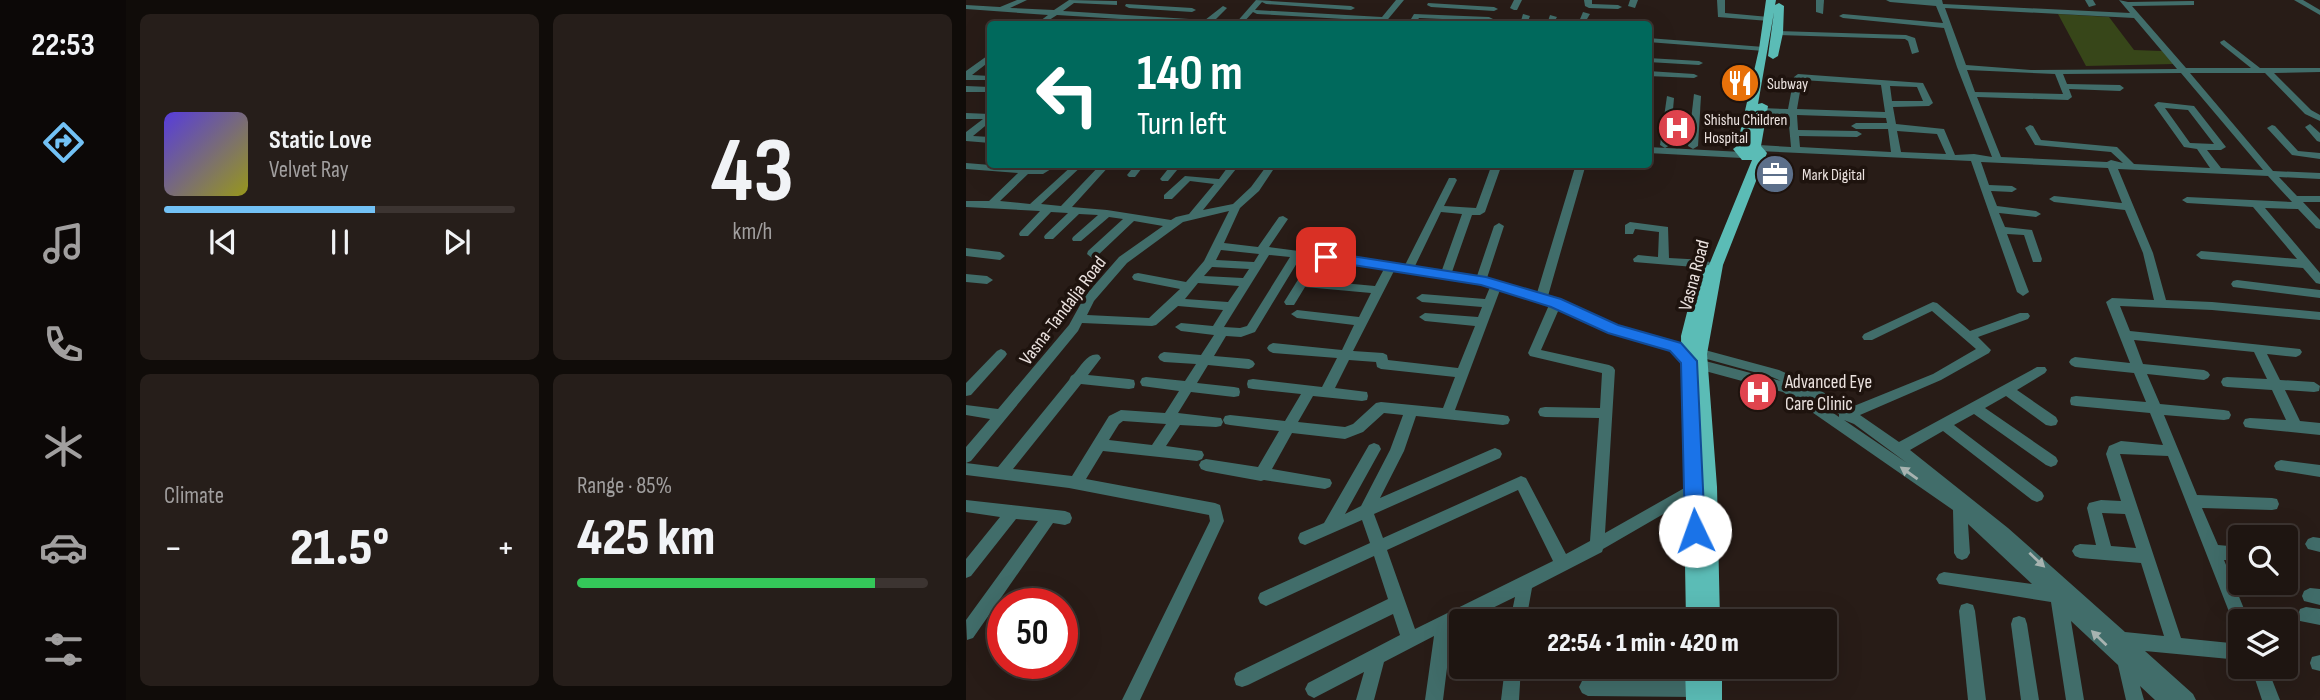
<!DOCTYPE html>
<html lang="en">
<head>
<meta charset="utf-8">
<style>
	body { margin:0; font-family:"Sofia Sans Condensed",sans-serif; background:#261e1a; color:#f1f3f6; height:100vh; display:flex; flex-direction:column; font-size:26px; white-space:nowrap }
	* { box-sizing:border-box; margin:0 }
	p { font-size:23px; color:#a19f9f }
	.icon { flex:none; width:38px; height:38px; fill:none; stroke:currentColor; stroke-width:2; stroke-linecap:round; stroke-linejoin:round }
	.map { position:relative; flex:1; overflow:hidden }
	.panel { display:flex; flex-direction:column; gap:14px; padding:14px; background:#100c09; width:840px }
	.panel>* { flex:none }
	.hud { position:absolute; left:21px; top:21px; width:665px; height:147px; border-radius:7px; box-shadow:0 7px 28px #0002,0 0 0 2px #3c3431; background:#00695c; color:#fff; overflow:hidden }
	.buttons { position:absolute; left:1262px; top:525px; display:grid; gap:14px }
	.buttons a { display:grid; place-items:center; width:70px; height:70px; border-radius:7px; background:#1e1511; box-shadow:0 7px 28px #0002,0 0 0 2px #3c3431; font-size:35px }
	.speed { position:absolute; left:21px; top:588px; display:flex; gap:14px; font-size:35px; font-weight:700; text-align:center }
	.speed>* { display:grid; place-content:center; width:91px; height:91px; border-radius:50%; background:#1e1511; box-shadow:0 7px 28px #0002,0 0 0 2px #3c3431; line-height:1 }
	.speed .limit { border:10px solid #d22; background:#fff; color:#111 }
	.pin { position:absolute; display:grid; place-items:center; width:60px; height:60px; color:#fff; margin:-30px; border-radius:14px; box-shadow:0 4px 10px #0006 }
	.me { position:absolute; width:77px; margin:-38px; rotate:357deg; stroke-linejoin:round; filter:drop-shadow(0 0 5px #0008) }
	.turn { display:flex; align-items:center; gap:24px; height:147px; padding:0 35px; font-size:32px }
	.turn .icon { width:91px; height:91px; stroke-width:2.5 }
	.turn b { display:block; font-size:49px; line-height:60px }
	.big { font-size:52px; font-weight:800; line-height:1.1 }
	.panel .tile { flex:1; display:flex; flex-direction:column; justify-content:center; gap:10px; min-width:0; padding:0 24px; border-radius:10px; background:#261e1a }
	.panel .dial { align-items:center; gap:0 }
	.dial b { font-size:91px; line-height:1 }
	.song { display:flex; align-items:center; gap:21px }
	.cover { width:84px; height:84px; border-radius:10px; background:linear-gradient(135deg,hsl(250 70% 55%),hsl(60 70% 35%)) }
	.played { height:7px; border-radius:4px; background:linear-gradient(90deg,#72c1f5 60%,#3c3431 60%) }
	.keys { display:flex; justify-content:space-around; direction:ltr }
	.heat { display:flex; justify-content:space-between; align-items:center; font-size:38px; direction:ltr }
	.charge { height:10px; border-radius:5px; background:linear-gradient(90deg,#34c759 85%,#3c3431 0) }
	.panel .tiles { flex:1; display:grid; gap:14px; grid-template-columns:repeat(2,1fr) }
	.trip { position:absolute; left:483px; top:609px; width:388px; height:70px; border-radius:7px; background:#1e1511; box-shadow:0 7px 28px #0002,0 0 0 2px #3c3431; font-weight:800; line-height:70px; text-align:center }
	main { display:flex; flex:1; min-height:0 }
	.tabs { display:flex; flex-direction:column; width:126px; justify-content:space-around; align-items:center; background:#0c0807; color:#a19f9f }
	.tabs .icon { width:49px; height:49px }
	.tabs .selected { color:#72c1f5 }
	.tabs b { font-size:32px; color:#f1f3f6 }
	.map>svg:first-child { display:block }
</style>
</head>
<body>
<main>
<nav class="tabs">
<b>22:53</b>
<svg class="icon selected" aria-label="directions" viewBox="0 0 24 24"><path d="M12 3l9 9-9 9-9-9zM9 14v-3h6M13 9l2 2-2 2"/></svg>
<svg class="icon" aria-label="music" viewBox="0 0 24 24"><path d="M9 18V5l10-2v13"/><circle cx="6" cy="18" r="3"/><circle cx="16" cy="16" r="3"/></svg>
<svg class="icon" aria-label="phone" viewBox="0 0 24 24"><path d="M5 4h4l2 5-3 2q2 4 5 5l2-3 5 2v4C11 20 4 13 5 4z"/></svg>
<svg class="icon" aria-label="climate" viewBox="0 0 24 24"><path d="M12 3v18M4 7l16 10M4 17L20 7"/></svg>
<svg class="icon" aria-label="car" viewBox="0 0 24 24"><path d="M5 17H2v-5l4-1 3-4h7l3 4 3 1v5h-3M9 17h6M6 11h13"/><circle cx="7" cy="17" r="2"/><circle cx="17" cy="17" r="2"/></svg>
<svg class="icon" aria-label="filters" viewBox="0 0 24 24"><path d="M4 7h16M4 17h16"/><circle cx="9" cy="7" r="2"/><circle cx="15" cy="17" r="2"/></svg>
</nav>
<section class="panel">
<div class="tiles">
<div class="tile">
<div class="song"><i class="cover"></i><div><b>Static Love</b><p>Velvet Ray</p></div></div>
<div class="played"></div>
<div class="keys"><svg class="icon" aria-label="previous" viewBox="0 0 24 24"><path d="M18 5L8 12l10 7zM5 5v14"/></svg><svg class="icon" aria-label="pause" viewBox="0 0 24 24"><path d="M8 5v14M16 5v14"/></svg><svg class="icon" aria-label="next" viewBox="0 0 24 24"><path d="M6 5l10 7-10 7zM19 5v14"/></svg></div>
</div>
<div class="tile dial"><b>43</b><p>km/h</p></div>
<div class="tile"><p>Climate</p>
<div class="heat"><a>−</a><b class="big">21.5°</b><a>+</a></div>
</div>
<div class="tile"><p>Range · 85%</p><b class="big">425 km</b><div class="charge"></div></div>
</div>
</section>
<div class="map">
<svg width="1354" height="700" viewBox="0 0 1354 700">
	<rect width="100%" height="100%" fill="#281c17"/>
	<!-- green -->
	<polygon fill="#374619" points="1092,14 1143,17 1168,50 1196,51 1208,64 1120,66"/>
	<g fill="none" stroke-linecap="round" stroke-linejoin="round">
		<!-- minor -->
		<g fill="#416d6a" fill-rule="evenodd">
			<polygon points="51,0 61,0 44,8 88,10 103,0 148,1 151,1 151,5 108,3 97,11 239,20 257,6 261,8 248,21 261,22 265,24 234,24 91,15 77,24 70,24 82,15 0,9 0,5 34,7"/>
			<polygon points="290,0 385,6 389,8 385,10 300,4 296,2 289,10 416,17 430,0 438,0 418,24 411,24 413,21 291,14 287,12 276,24 269,24"/>
			<polygon points="548,0 556,0 551,10 548,10 544,8"/>
			<polygon points="618,0 626,0 626,4 652,5 656,7 652,9 623,8 619,6"/>
			<polygon points="664,0 672,0 669,8 662,6"/>
			<polygon points="751,0 759,0 759,13 803,17 807,19 803,21 752,17"/>
			<polygon points="850,0 858,0 857,14 850,12"/>
			<path d="M920,0H976L977,4L1164,13L1153,0L1162,2L1225,1H1228V5L1166,6L1220,68H1285L1255,44L1254,42L1258,40L1294,68H1354V72L1308,73L1345,110L1354,115V121L1339,114L1299,73H1224L1307,171L1354,173V179L1313,177L1331,196H1354V202H1337L1354,220V229L1350,228L1332,209L1299,208L1354,273V284L1350,283L1337,268L1235,259L1230,255L1235,251L1331,259L1287,207L1221,203L1216,200L1221,197L1326,202L1302,176L1152,169L1187,253L1200,300L1246,302L1354,312V320L1246,310L1154,306L1164,331L1334,349L1336,352L1334,355L1330,357L1301,354L1314,380L1348,382L1354,386L1353,391L1348,392L1319,390L1334,421L1354,423V435L1284,428L1279,427L1277,423L1279,419L1284,418L1320,420L1306,390L1261,387L1257,386L1255,382L1257,378L1261,377L1301,379L1288,352L1168,340L1177,364L1238,370L1242,372L1244,375L1242,378L1238,380L1181,374L1194,404L1258,410L1263,411L1265,415L1263,419L1258,420L1198,415L1231,495L1306,498L1311,499L1313,504L1311,509L1306,510L1236,508L1252,545L1274,547V561L1258,560L1283,621H1274V629L1269,627L1202,456L1154,454L1215,638L1274,644V660L1179,651L1227,694L1230,700H1189L1174,686L1178,700H1160L1152,665L1105,621L1118,700H1100L1085,602L973,584L970,579L973,574L978,572L1066,584L1002,524L1004,553L1001,558L996,560L991,558L988,553L987,510L817,392L728,368L724,366L722,363L724,360L728,358L815,381L806,377L643,332L593,309L575,350L643,365L647,367L649,370L639,533L722,486L727,484L732,486L734,490L732,494L637,549L636,552L566,588L560,621H544L549,597L500,621H495V624L486,628L477,700H459L468,636L418,662L408,700H390L398,672L348,698L342,695L339,689L342,683L434,635L427,614L282,685L276,687L270,685L268,679L270,673L422,599L408,556L300,606L294,603L292,598L294,593L404,543L396,520L339,545L334,543L332,538L334,533L358,523L403,445L408,443L413,445L415,449L379,514L395,506L424,450L437,415L418,413L397,432L379,439L326,433L306,469L364,479L366,483L364,487L359,489L298,480L295,481L240,471L235,469L233,465L235,461L240,459L292,467L313,431L264,425L259,424L257,420L259,416L264,415L319,421L335,394L287,389L282,388L281,384L282,380L287,379L356,387L371,358L307,353L303,351L301,348L303,345L307,343L376,350L388,325L331,318L325,314L331,310L393,317L405,293L339,287L328,305H320L318,302L345,259L334,258L289,332L275,337L260,336L248,356L283,359L287,361L289,364L287,367L283,369L242,365L231,383L268,387L273,388L274,392L273,396L268,397L225,392L212,413L255,418L257,422L255,426L250,427L214,425L200,446L236,451L238,455L236,459L231,461L137,451L120,479L249,503L254,505L258,521L174,700H156L244,521L243,515L103,488L0,475V463L32,467L103,380L105,376L108,374C115,366 122,352 133,355L135,358L122,375L163,379L168,380L169,384L168,388L163,389L115,384L47,469L106,476L143,416L155,410L199,413L213,391L176,386L174,382L176,378L180,377L219,381L230,364L198,362L194,360L192,357L194,354L198,352L235,355L248,335L215,331L209,327L215,323L247,326L257,310L212,306L190,325L186,326L116,323L112,331L5,461L0,463V447L24,419L0,415V405L32,409L103,325L119,296L153,257L197,226L168,221L130,257L126,258L121,254L122,251L157,219L143,217L115,241H107L106,239L107,237L132,215L113,214L87,239H79L78,237L79,235L102,213L85,212L62,236H54L53,234L54,232L74,211L0,207V201H23L52,173L0,169V163L72,169L81,164H93L77,174H62L34,201L64,204L108,164H118L75,204L95,206L135,164H145L106,207L141,210L205,220L210,217L223,214L248,184L224,181L206,199H198V195L219,176L253,179L264,164H274L237,210L267,204L285,187L302,164H311L293,191L274,208L258,243L292,247L313,217L317,216L322,219L303,247L439,265L483,178H489L491,180L478,206L510,208L526,164H536L519,212L514,215H506L486,272L511,276L528,226L533,223L538,226L521,278L571,293L610,164H620L582,296L650,326L813,370L842,383L883,408L967,374L1010,349L966,311L906,340H898L896,337L898,334L967,302L971,303L1004,331L1054,313H1062L1064,316L1062,319L1012,337L1025,350L1023,353L975,380L894,415L933,442L1071,367H1079L1081,370L1079,373L1051,390L1090,417L1092,421L1090,425L1085,426L1080,425L1040,396L1019,408L1090,457L1092,461L1090,465L1085,467L1080,465L1008,414L988,425L1076,492L1078,496L1076,500L1071,502L1066,500L977,431L944,450L1042,528L1159,632L1198,636L1175,563L1114,558L1109,556L1106,551L1109,546L1114,544L1130,545L1121,508L1123,503L1135,500L1155,501L1140,454L1143,446L1155,441L1197,445L1184,413L1110,406L1105,405L1104,401L1105,397L1110,396L1180,402L1168,373L1109,367L1105,365L1103,362L1105,359L1109,357L1164,363L1140,302L1146,298L1188,300L1177,253L1159,210L1088,202L1083,199L1088,196L1156,203L1142,168L1015,162L1023,185L1046,186L1051,189L1046,192L1025,191L1031,206L1070,211L1075,214L1070,217L1033,213L1039,227L1066,230L1076,259L1075,262H1067L1058,235L1041,234L1063,292L1057,296L1051,292L1005,161L793,151L788,148L793,145L825,147L822,114H795L791,111L795,108L822,109L828,77L832,74L957,83L967,103L963,106L927,107L930,124L978,129L989,155L1008,154L1026,157L991,67L978,28L877,18L873,16L877,14L977,23L970,6L924,2ZM979,8L1168,18L1211,69L1065,70L1000,65ZM1001,70L1089,74L1097,94L1009,92ZM1215,73L1297,170L1255,168L1241,150H1255L1260,147L1228,106L1192,102L1188,105L1218,147L1231,149L1244,168L1168,164L1151,147L1075,140L1067,126L1064,125L1059,128L1069,145L1145,152L1157,163L1145,160L1141,162L1035,157L1011,97L1102,100L1106,97L1103,89L1154,91L1158,88L1154,85L1101,84L1097,74ZM836,80L915,85L919,112L831,109ZM924,86L951,87L957,101H926ZM1199,108L1222,110L1248,144L1224,143ZM831,115L920,118L921,123H890L885,126L890,129H922L925,152L834,147L833,136L891,137L896,134L891,131L832,130ZM931,131L971,134L980,154L935,152ZM263,211L238,261L220,282L172,273L168,274L166,277L168,280L214,289L183,318L121,315L128,301L161,263L217,222ZM475,212L496,214L476,270L449,266ZM255,250L293,254L288,262L250,260ZM303,255L324,257L281,326L274,328L258,327ZM356,260L360,261L418,269L409,286L344,280ZM246,267L283,269L277,278L238,276ZM428,271L524,287L519,299L456,294L450,298L456,302L516,307L512,317L459,313L453,317L459,321L509,326L492,368L422,360L421,355L417,353L387,351ZM232,283L273,286L262,302L219,299ZM534,290L583,305L562,353L564,356L636,373L634,408L579,407L574,408L572,412L574,416L579,417L633,418L624,541L600,554L560,478L555,476L417,538L408,514L534,458L536,454L534,450L529,448L524,450L414,498L438,451L450,416L537,425L542,424L544,420L542,416L537,415L489,410ZM383,360L410,362L411,367L415,369L489,377L477,408L415,402L410,403L387,424L379,427L332,422L347,396L396,401L401,400L402,396L401,392L369,388ZM841,395L873,414V417ZM878,420L888,424L941,463ZM157,421L200,424L186,445L143,440L153,424ZM552,490L587,561L449,629L421,550ZM1136,513L1159,514L1170,548L1145,546Z"/>
			<polygon points="1119,0 1127,0 1130,5 1123,7"/>
			<polygon points="1328,0 1337,0 1354,10 1354,15"/>
			<polygon points="462,3 528,7 532,9 528,11 465,7 461,5"/>
			<polygon points="160,4 226,8 230,10 226,12 163,8 159,6"/>
			<polygon points="617,12 624,14 618,24 612,24"/>
			<polygon points="448,14 523,17 527,19 523,21 453,18 449,24 442,24"/>
			<polygon points="557,14 564,16 561,24 554,24"/>
			<polygon points="584,15 591,17 587,24 581,24"/>
			<polygon points="809,31 940,35 949,38 953,52 946,54 942,41 939,39 812,35 809,35"/>
			<polygon points="682,38 798,47 802,49 798,51 682,42"/>
			<polygon points="21,56 24,56 24,61 6,75 24,76 24,80 0,80 0,71"/>
			<polygon points="682,58 733,61 737,63 733,65 682,62"/>
			<polygon points="682,71 728,74 732,76 728,78 682,76"/>
			<polygon points="0,86 24,87 24,92 0,92"/>
			<polygon points="728,94 735,96 732,146 727,149 722,146"/>
			<polygon points="701,96 708,98 704,145 699,148 694,145"/>
			<polygon points="0,113 24,114 24,122 7,136 24,137 24,143 0,141 0,132 17,119 0,119"/>
			<polygon points="1344,124 1354,133 1354,142 1351,141 1339,127"/>
			<polygon points="1306,125 1309,126 1332,151 1354,153 1354,159 1326,155 1301,128"/>
			<polygon points="682,147 776,152 781,155 776,158 682,153"/>
			<polygon points="170,164 179,164 169,177 163,177 161,175"/>
			<polygon points="206,164 216,164 202,181 196,181 194,179"/>
			<polygon points="664,222 702,227 703,258 740,260 746,264 740,268 668,262 667,259 672,255 692,257 693,232 669,229 667,234 659,234 659,225"/>
			<polygon points="0,248 34,252 39,256 34,260 0,256"/>
			<polygon points="0,274 21,276 27,280 21,284 0,282"/>
			<polygon points="1271,280 1354,290 1354,298 1267,287 1265,284 1267,281"/>
			<polygon points="35,349 39,351 41,354 39,357 5,395 0,396 0,383 31,351"/>
			<polygon points="1315,460 1354,465 1354,477 1310,470 1308,466 1310,462"/>
			<polygon points="0,500 99,511 104,513 106,518 104,523 99,525 87,523 7,638 1,640 0,620 72,521 50,519 5,576 0,578 0,559 34,517 0,512"/>
			<polygon points="1347,537 1354,538 1354,552 1342,549 1339,544 1342,539"/>
			<polygon points="1344,588 1354,589 1354,605 1338,601 1336,596 1338,591"/>
			<polygon points="1001,603 1007,605 1009,611 1020,700 1002,700 993,611 995,605"/>
			<polygon points="1340,607 1354,609 1354,625 1334,621 1332,615 1334,609"/>
			<polygon points="1053,616 1059,618 1061,624 1073,700 1055,700 1045,624 1047,618"/>
			<polygon points="1354,655 1354,671 1346,669 1344,663 1346,657"/>
			<polygon points="539,667 555,667 553,700 535,700"/>
			<polygon points="1285,667 1301,667 1314,700 1296,700"/>
			<polygon points="622,678 730,679 736,682 739,688 736,694 730,697 622,696 616,693 613,687 616,681"/>
		</g>
		<!-- major -->
		<g fill="#5bbcb6" fill-rule="evenodd">
			<polygon points="800,0 810,0 809,5 813,3 818,6 817,33 812,56 807,59 802,56 808,12 792,104 796,103 802,106 795,146 801,153 757,265 741,354 751,487 754,621 720,621 715,336 732,269 734,266 743,265 786,160 776,160 767,149 771,146 793,49"/>
			<polygon points="719,667 756,667 756,700 720,700"/>
		</g>
	</g>
	<!-- one-way arrows -->
	<defs><path id="oneway-solid" d="M-6-.8H1V-3.2L6.5 0L1 3.2V.8H-6Z" transform="scale(1.75)"/></defs>
	<g fill="#a7b3b0">
		<use href="#oneway-solid" transform="translate(943 473) rotate(-145)"/>
		<use href="#oneway-solid" transform="translate(1071 560) rotate(43)"/>
		<use href="#oneway-solid" transform="translate(1133 638) rotate(-136)"/>
	</g>
	<!-- route -->
	<polygon fill="#1a73e8" stroke="#114b97" stroke-width="2" points="360,252 520,277 595,299 652,325 715,343 731,361 739,531 736,537 729,539 722,537 719,531 715,363 704,351 642,333 585,307 515,285 355,260 353,257"/>
	<!-- icons -->
	<defs>
		<g id="restaurant-disc" transform="scale(2.0125)"><circle r="9.5" fill="#e8710a" stroke="#1e130e"/><path d="M-5-6h1v4h1v-4h1v4h1v-4h1v5L-1.5 .5V6h-2V.5L-5-1ZM5-6V6H3V1.5H1.5Q1.5-4 5-6Z" fill="#fff"/></g>
		<g id="hospital-disc" transform="scale(2.0125)"><circle r="9.5" fill="#e0444e" stroke="#1e130e"/><path d="M-5-5h3v3.5h4V-5h3V5h-3V1.5h-4V5h-3Z" fill="#fff"/></g>
		<g id="office-disc" transform="scale(2.0125)"><circle r="9.5" fill="#5c6f8a" stroke="#1e130e"/><path d="M-6-3h4V-5.5h4V-3h4V5H-6ZM-1-4.5V-3h2v-1.5ZM-6 0V1H6V0Z" fill="#fff"/></g>
	</defs>
	<g fill-rule="evenodd">
		<use href="#restaurant-disc" x="774" y="83"/>
		<use href="#hospital-disc" x="711" y="128"/>
		<use href="#office-disc" x="809" y="174"/>
		<use href="#hospital-disc" x="792" y="392"/>
	</g>
	<g text-anchor="middle" stroke-width="7" stroke-linejoin="round" paint-order="stroke">
		<!-- far-poi labels -->
		<g font-size="16" fill="#ebe2df" stroke="#1e130e" text-anchor="start">
			<text x="801" y="89">Subway</text>
			<text x="738" y="125">Shishu Children<tspan x="738" dy="18">Hospital</tspan></text>
			<text x="836" y="180">Mark Digital</text>
		</g>
		<!-- street labels -->
		<g font-size="19" fill="#ebe2df" stroke="#1e130e">
			<text transform="translate(727 275) rotate(-75)" y="7">Vasna Road</text>
			<text transform="translate(96 310) rotate(-53)" y="7">Vasna-Tandalja Road</text>
		</g>
		<!-- poi labels -->
		<g font-size="19" fill="#ebe2df" stroke="#1e130e" text-anchor="start">
			<text x="819" y="388">Advanced Eye<tspan x="819" dy="22">Care Clinic</tspan></text>
		</g>
	</g>
</svg>
<div class="buttons">
<a><svg class="icon" aria-label="search" viewBox="0 0 24 24"><circle cx="10" cy="10" r="6"/><path d="M15 15l6 6"/></svg></a>
<a><svg class="icon" aria-label="layers" viewBox="0 0 24 24"><path d="M12 4l9 5-9 5-9-5zM3 14l9 5 9-5"/></svg></a>
</div>
<div class="speed"><div class="limit">50</div></div>
<div class="pin" style="left:360px;top:257px;background:#d93025"><svg class="icon" aria-label="arrive" viewBox="0 0 24 24"><path d="M6 21V4h12l-3 4 3 4H6"/></svg></div>
<svg class="me" style="left:729px;top:531px" viewBox="-20 -20 40 40"><circle r="19" fill="#fff"/><path d="M0-13L10 11 0 6-10 11z" fill="#1a73e8"/></svg>
<div class="trip">22:54 · 1 min · 420 m</div>
<div class="hud">
<div class="turn"><svg class="icon" aria-label="left" viewBox="0 0 24 24"><path d="M17 20v-9H6M10 6l-5 5 5 5"/></svg><div><b>140 m</b>Turn left</div></div>
</div>
</div>
</main>
</body>
</html>
